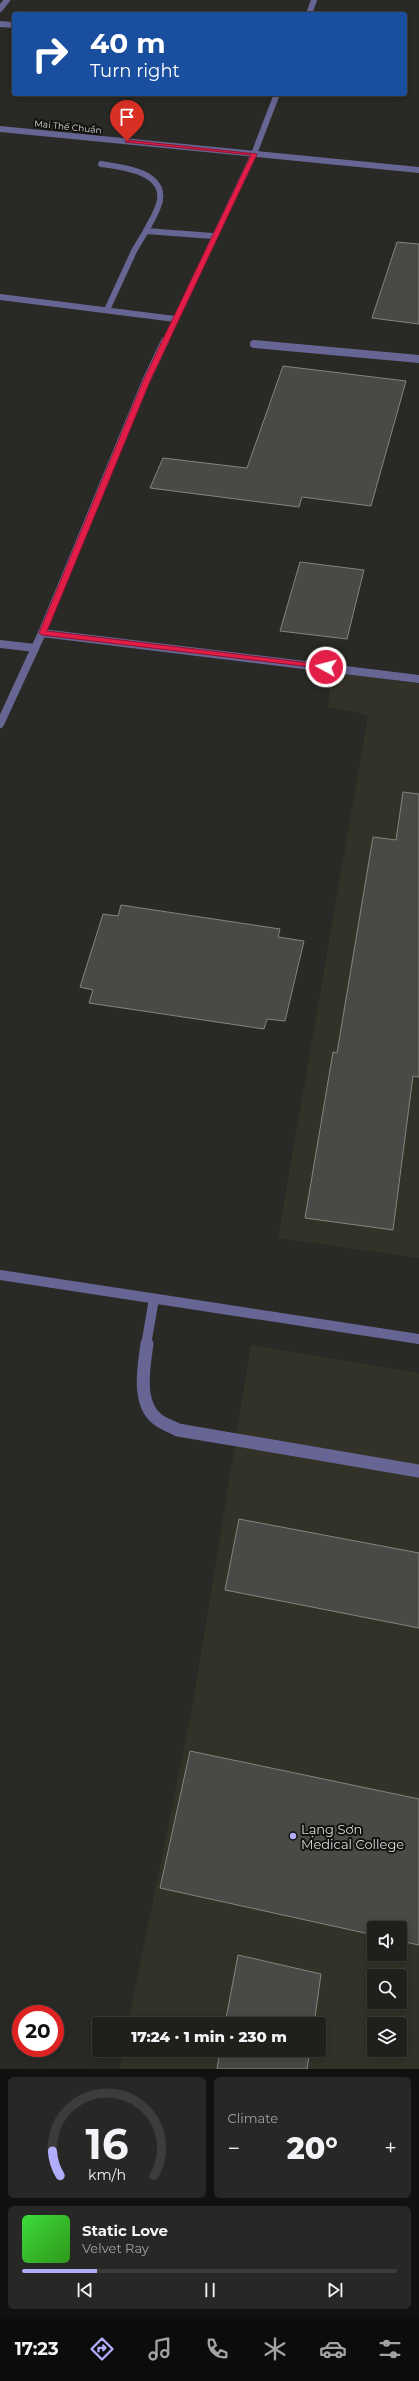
<!DOCTYPE html>
<html lang="en">
<head>
<meta charset="utf-8">
<style>
	body { margin:0; font-family:Montserrat,sans-serif; background:#272725; color:#f1f3f6; height:100vh; display:flex; flex-direction:column; font-size:15px; white-space:nowrap }
	* { box-sizing:border-box; margin:0 }
	p { font-size:13px; color:#a1a2a3 }
	.icon { flex:none; width:22px; height:22px; fill:none; stroke:currentColor; stroke-width:2; stroke-linecap:round; stroke-linejoin:round }
	.map { position:relative; height:2069px; overflow:hidden }
	.drawer { display:flex; flex-direction:column; gap:8px; padding:8px; background:#11110f; flex:1 }
	.drawer>* { flex:none }
	.banner { position:absolute; left:12px; top:12px; width:395px; height:84px; border-radius:4px; box-shadow:0 2px 10px #0003,0 0 0 1px #3c3d3b; background:#1a4fa0; color:#fff; overflow:hidden }
	.fabs { position:absolute; left:367px; top:1921px; display:grid; gap:8px }
	.fabs a { display:grid; place-items:center; width:40px; height:40px; border-radius:4px; background:#1f1f1c; box-shadow:0 2px 10px #0003,0 0 0 1px #3c3d3b; font-size:20px }
	.speed { position:absolute; left:12px; top:2005px; display:flex; gap:8px; font-size:20px; font-weight:700; text-align:center }
	.speed>* { display:grid; place-content:center; width:52px; height:52px; border-radius:50%; background:#1f1f1c; box-shadow:0 2px 10px #0003,0 0 0 1px #3c3d3b; line-height:1 }
	.speed .limit { border:6px solid #d22; background:#fff; color:#111 }
	.pin { position:absolute; display:grid; place-items:center; width:34px; height:34px; color:#fff; margin:-41px -17px; border-radius:50% 50% 50% 0; rotate:-45deg; box-shadow:0 0 4px #0007 }
	.pin .icon { rotate:45deg }
	.me { position:absolute; width:44px; margin:-22px; rotate:277deg; stroke-linejoin:round; filter:drop-shadow(0 0 3px #0008) }
	.turn { display:flex; align-items:center; gap:14px; height:84px; padding:0 12px; font-size:18px }
	.turn .icon { width:52px; height:52px; stroke-width:2.5 }
	.turn b { display:block; font-size:28px; line-height:34px }
	.big { font-size:30px; font-weight:800; line-height:1.1 }
	.drawer .widget { flex:1; display:flex; flex-direction:column; justify-content:center; gap:6px; min-width:0; padding:0 14px; border-radius:6px; background:#272725 }
	.drawer .dial { align-items:center; gap:0 }
	.dial svg { height:104px; overflow:visible; fill:none; stroke:#3c3d3b; stroke-width:7; stroke-linecap:round; text-anchor:middle }
	.dial text { fill:#f1f3f6; stroke:none }
	.song { display:flex; align-items:center; gap:12px }
	.cover { width:48px; height:48px; border-radius:6px; background:linear-gradient(135deg,hsl(120 70% 55%),hsl(110 70% 35%)) }
	.played { height:4px; border-radius:2px; background:linear-gradient(90deg,#b1adfa 20%,#3c3d3b 20%) }
	.keys { display:flex; justify-content:space-around; direction:ltr }
	.heat { display:flex; justify-content:space-between; align-items:center; font-size:22px; direction:ltr }
	.drawer .tiles { flex:1; display:grid; gap:8px; grid-template-columns:1fr 1fr }
	.widget:last-child { grid-column:span 2 }
	.trip { position:absolute; left:92px; top:2017px; width:234px; height:40px; border-radius:4px; background:#1f1f1c; box-shadow:0 2px 10px #0003,0 0 0 1px #3c3d3b; font-weight:800; line-height:40px; text-align:center }
	.tabs { display:flex; height:64px; justify-content:space-around; align-items:center; background:#0c0c0b; color:#a1a2a3 }
	.tabs .icon { width:28px; height:28px }
	.tabs .active { color:#b1adfa }
	.tabs b { font-size:18px; color:#f1f3f6 }
	.map>svg:first-child { display:block }
</style>
</head>
<body>
<div class="map">
<svg width="419" height="2069" viewBox="0 0 419 2069">
	<rect width="100%" height="100%" fill="#292925"/>
	<!-- built -->
	<g fill="#323228" fill-rule="evenodd">
		<polygon points="331,671 419,684 419,1258 278,1238 368,715 328,707"/>
		<path d="M251,1345L419,1373V2069H119L123,2050H319V2024H128L193,1703ZM374,1928H400V1954H374ZM374,1976H400V2002H374ZM374,2024H400V2050H374Z"/>
	</g>
	<!-- building -->
	<g fill="#494a45" stroke="#84857f">
		<polygon points="397,242 419,244 419,324 372,318"/>
		<polygon points="283,366 406,381 371,506 302,497 299,507 150,488 163,458 247,468"/>
		<polygon points="300,562 364,570 347,639 280,631"/>
		<polygon points="403,792 419,794 419,1077 413,1076 393,1230 305,1218 333,1052 337,1053 373,837 396,840"/>
		<polygon points="121,905 280,929 278,937 304,941 285,1021 267,1019 264,1029 89,1003 93,990 80,987 103,914 118,916"/>
		<polygon points="239,1519 419,1553 419,1628 225,1590"/>
		<polygon points="190,1751 419,1799 419,1945 400,1941 400,1928 374,1928 374,1935 160,1888"/>
		<polygon points="238,1955 321,1974 314,2024 225,2024"/>
		<polygon points="220,2050 310,2050 307,2069 217,2069"/>
	</g>
	<g fill="none" stroke-linecap="round" stroke-linejoin="round">
		<!-- minor-far3 -->
		<g stroke="#676593" stroke-width="6">
			<polyline points="0,9 7,0"/>
			<polyline points="309,14 314,0"/>
			<polyline points="0,24 14,25"/>
			<polyline points="0,129 419,170"/>
			<path d="M101,164C121,167 164,171 160,200C158,211 151,221 146,231"/>
			<polyline points="0,297 175,319"/>
			<polyline points="107,310 134,251 146,231 213,236"/>
			<polyline points="165,342 254,154 277,94"/>
		</g>
		<!-- minor-far2 -->
		<g stroke="#676593" stroke-width="8">
			<polyline points="254,344 419,359"/>
			<polyline points="42,633 419,679"/>
			<polyline points="0,644 35,648"/>
			<polyline points="0,724 42,633 146,381 165,341"/>
		</g>
		<!-- minor-far1 -->
		<g stroke="#676593" stroke-width="10">
			<polyline points="0,1275 419,1339"/>
			<polyline points="146,1345 154,1299"/>
		</g>
		<!-- minor -->
		<path stroke="#676593" stroke-width="13" d="M147,1344C144,1365 137,1402 156,1418C162,1424 171,1426 178,1430L419,1471"/>
	</g>
	<!-- route -->
	<polygon fill="#e11d48" stroke="#92132f" points="127,140 257,154 150,381 47,631 326,665 329,667 328,669 42,635 39,633 143,381 251,155 125,142"/>
	<!-- markers -->
	<circle fill="#b1adfa" stroke="#111210" stroke-width="1.5" cx="293" cy="1836" r="4"/>
	<g text-anchor="middle" stroke-width="4" stroke-linejoin="round" paint-order="stroke">
		<!-- far-street labels -->
		<g font-size="9" fill="#ddddda" stroke="#111210">
			<text transform="translate(68 127) rotate(6)" y="3">Mai Thế Chuẩn</text>
		</g>
		<!-- near-poi labels -->
		<g font-size="13" fill="#ddddda" stroke="#111210" text-anchor="start">
			<text x="301" y="1834">Lạng Sơn<tspan x="301" dy="15">Medical College</tspan></text>
		</g>
	</g>
</svg>
<div class="fabs">
<a><svg class="icon" aria-label="sound" viewBox="0 0 24 24"><path d="M4 9h4l5-4v14l-5-4H4zM17 9q2 3 0 6"/></svg></a>
<a><svg class="icon" aria-label="search" viewBox="0 0 24 24"><circle cx="10" cy="10" r="6"/><path d="M15 15l6 6"/></svg></a>
<a><svg class="icon" aria-label="layers" viewBox="0 0 24 24"><path d="M12 4l9 5-9 5-9-5zM3 14l9 5 9-5"/></svg></a>
</div>
<div class="speed"><div class="limit">20</div></div>
<div class="pin" style="left:127px;top:141px;background:#d93025"><svg class="icon" aria-label="arrive" viewBox="0 0 24 24"><path d="M6 21V4h12l-3 4 3 4H6"/></svg></div>
<svg class="me" style="left:326px;top:667px" viewBox="-20 -20 40 40"><circle r="17" fill="#e11d48" stroke="#fff" stroke-width="3"/><path d="M0-11L8 9 0 5-8 9z" fill="#fff"/></svg>
<div class="trip">17:24 · 1 min · 230 m</div>
<div class="banner">
<div class="turn"><svg class="icon" aria-label="right" viewBox="0 0 24 24"><path d="M7 20v-9h11M14 6l5 5-5 5"/></svg><div><b>40 m</b>Turn right</div></div>
</div>
</div>
<section class="drawer">
<div class="tiles">
<div class="widget dial"><svg viewBox="0 0 100 80">
<path d="M14 69A42 42 0 1 1 86 69"/>
<path d="M14 69A42 42 0 0 1 8 50" stroke="#b1adfa"/>
<text x="50" y="56" font-size="32" font-weight="700">16</text>
<text x="50" y="72" font-size="11">km/h</text>
</svg></div>
<div class="widget"><p>Climate</p>
<div class="heat"><a>−</a><b class="big">20°</b><a>+</a></div>
</div>
<div class="widget">
<div class="song"><i class="cover"></i><div><b>Static Love</b><p>Velvet Ray</p></div></div>
<div class="played"></div>
<div class="keys"><svg class="icon" aria-label="previous" viewBox="0 0 24 24"><path d="M18 5L8 12l10 7zM5 5v14"/></svg><svg class="icon" aria-label="pause" viewBox="0 0 24 24"><path d="M8 5v14M16 5v14"/></svg><svg class="icon" aria-label="next" viewBox="0 0 24 24"><path d="M6 5l10 7-10 7zM19 5v14"/></svg></div>
</div>
</div>
</section>
<nav class="tabs">
<b>17:23</b>
<svg class="icon active" aria-label="directions" viewBox="0 0 24 24"><path d="M12 3l9 9-9 9-9-9zM9 14v-3h6M13 9l2 2-2 2"/></svg>
<svg class="icon" aria-label="music" viewBox="0 0 24 24"><path d="M9 18V5l10-2v13"/><circle cx="6" cy="18" r="3"/><circle cx="16" cy="16" r="3"/></svg>
<svg class="icon" aria-label="phone" viewBox="0 0 24 24"><path d="M5 4h4l2 5-3 2q2 4 5 5l2-3 5 2v4C11 20 4 13 5 4z"/></svg>
<svg class="icon" aria-label="climate" viewBox="0 0 24 24"><path d="M12 3v18M4 7l16 10M4 17L20 7"/></svg>
<svg class="icon" aria-label="car" viewBox="0 0 24 24"><path d="M5 17H2v-5l4-1 3-4h7l3 4 3 1v5h-3M9 17h6M6 11h13"/><circle cx="7" cy="17" r="2"/><circle cx="17" cy="17" r="2"/></svg>
<svg class="icon" aria-label="filters" viewBox="0 0 24 24"><path d="M4 7h16M4 17h16"/><circle cx="9" cy="7" r="2"/><circle cx="15" cy="17" r="2"/></svg>
</nav>
</body>
</html>
